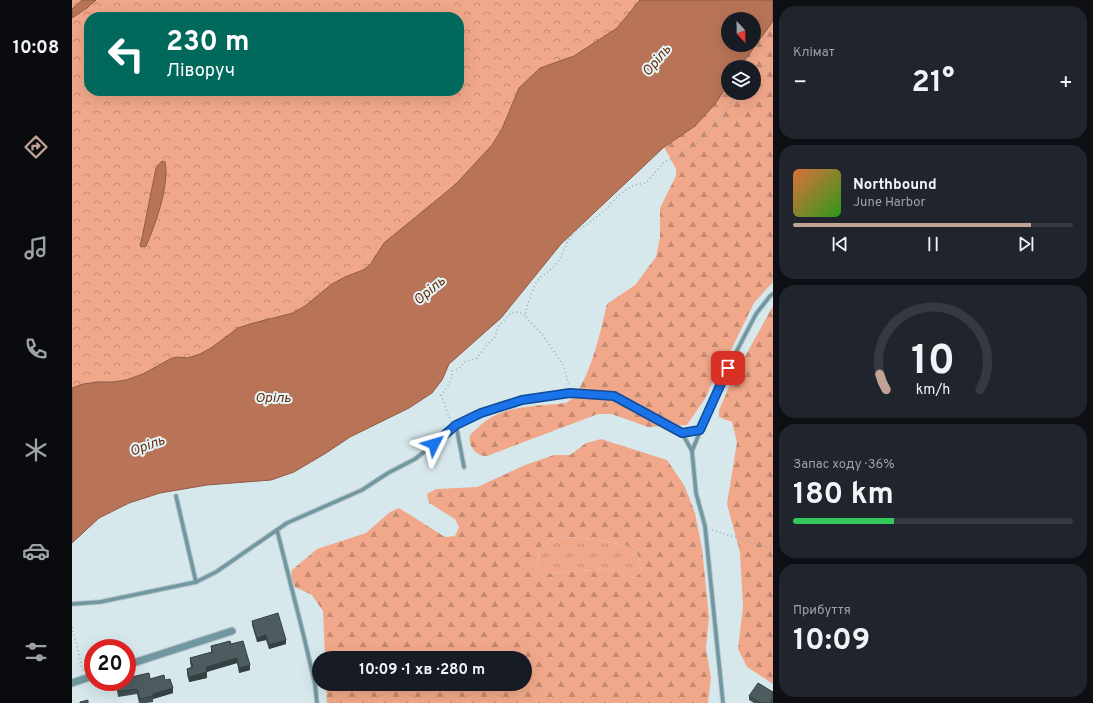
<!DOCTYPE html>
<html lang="uk">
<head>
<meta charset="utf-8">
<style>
	body { margin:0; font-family:Overpass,sans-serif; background:#20242c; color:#f1f3f6; height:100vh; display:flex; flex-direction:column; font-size:15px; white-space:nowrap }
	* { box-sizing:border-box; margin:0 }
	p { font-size:13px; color:#9ea1a6 }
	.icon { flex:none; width:22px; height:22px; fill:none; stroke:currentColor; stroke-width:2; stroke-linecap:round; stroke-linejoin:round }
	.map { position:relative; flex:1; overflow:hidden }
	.drawer { display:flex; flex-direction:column; gap:6px; padding:6px; background:#0d0f14; width:320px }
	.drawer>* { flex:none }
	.hud { position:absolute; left:12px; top:12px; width:380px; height:84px; border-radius:16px; box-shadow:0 4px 16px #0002; background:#00695c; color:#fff; overflow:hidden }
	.needle { width:26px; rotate:158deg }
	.tools { position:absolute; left:649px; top:12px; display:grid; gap:8px }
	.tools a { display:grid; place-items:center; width:40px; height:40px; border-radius:50%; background:#171b24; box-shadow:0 4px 16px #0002; font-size:20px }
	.speed { position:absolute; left:12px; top:639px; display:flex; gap:8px; font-size:20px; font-weight:700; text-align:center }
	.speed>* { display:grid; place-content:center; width:52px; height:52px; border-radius:50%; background:#171b24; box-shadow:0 4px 16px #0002; line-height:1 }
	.speed .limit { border:6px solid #d22; background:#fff; color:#111 }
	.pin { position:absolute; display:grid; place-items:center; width:34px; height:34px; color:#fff; margin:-17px; border-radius:8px; box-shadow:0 2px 6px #0006 }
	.me { position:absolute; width:44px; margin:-22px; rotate:50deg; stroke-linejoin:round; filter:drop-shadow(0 0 3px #0008) }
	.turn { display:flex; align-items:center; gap:14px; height:84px; padding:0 16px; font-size:18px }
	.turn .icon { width:52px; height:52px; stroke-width:2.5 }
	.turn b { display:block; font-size:28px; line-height:34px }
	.big { font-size:30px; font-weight:700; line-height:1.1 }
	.drawer .card { flex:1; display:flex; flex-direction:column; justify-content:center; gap:6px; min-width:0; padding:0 14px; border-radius:16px; background:#20242c }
	.drawer .dial { align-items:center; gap:0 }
	.dial svg { height:104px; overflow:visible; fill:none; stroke:#363941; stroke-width:7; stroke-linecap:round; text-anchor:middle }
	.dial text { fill:#f1f3f6; stroke:none }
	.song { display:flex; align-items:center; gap:12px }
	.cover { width:48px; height:48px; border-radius:6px; background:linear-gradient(135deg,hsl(20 70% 55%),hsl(110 70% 35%)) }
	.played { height:4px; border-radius:2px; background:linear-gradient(90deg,#c1a294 85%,#363941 85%) }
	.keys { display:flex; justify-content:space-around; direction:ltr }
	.heat { display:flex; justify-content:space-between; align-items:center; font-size:22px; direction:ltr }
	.charge { height:6px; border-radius:3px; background:linear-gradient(90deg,#34c759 36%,#363941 0) }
	.trip { position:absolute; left:240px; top:651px; width:220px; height:40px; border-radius:20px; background:#171b24; box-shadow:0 4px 16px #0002; font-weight:700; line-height:40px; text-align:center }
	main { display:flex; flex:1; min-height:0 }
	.tab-bar { display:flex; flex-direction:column; width:72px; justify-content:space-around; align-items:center; background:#090b0e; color:#9ea1a6 }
	.tab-bar .icon { width:28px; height:28px }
	.tab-bar .selected { color:#c1a294 }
	.tab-bar b { font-size:18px; color:#f1f3f6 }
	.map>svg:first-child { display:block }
</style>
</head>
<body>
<main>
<nav class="tab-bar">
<b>10:08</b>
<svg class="icon selected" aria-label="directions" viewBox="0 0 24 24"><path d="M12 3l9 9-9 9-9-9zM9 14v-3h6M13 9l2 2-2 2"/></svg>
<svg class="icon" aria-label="music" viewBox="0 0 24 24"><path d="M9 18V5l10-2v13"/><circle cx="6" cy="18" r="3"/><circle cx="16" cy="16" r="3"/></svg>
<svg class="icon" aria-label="phone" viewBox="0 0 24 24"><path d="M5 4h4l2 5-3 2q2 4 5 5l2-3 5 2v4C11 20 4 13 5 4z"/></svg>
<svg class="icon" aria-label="climate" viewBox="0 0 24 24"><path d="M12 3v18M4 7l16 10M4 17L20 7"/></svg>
<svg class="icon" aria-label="car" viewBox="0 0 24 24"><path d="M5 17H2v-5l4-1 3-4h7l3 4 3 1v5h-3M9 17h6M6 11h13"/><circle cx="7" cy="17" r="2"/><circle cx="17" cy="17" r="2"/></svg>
<svg class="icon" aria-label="filters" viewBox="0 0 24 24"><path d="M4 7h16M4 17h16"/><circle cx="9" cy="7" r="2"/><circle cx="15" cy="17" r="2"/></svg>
</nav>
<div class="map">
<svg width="701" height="703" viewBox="0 0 701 703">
	<defs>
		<pattern id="grass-tufts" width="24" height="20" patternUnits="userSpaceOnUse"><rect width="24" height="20" fill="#f1a88a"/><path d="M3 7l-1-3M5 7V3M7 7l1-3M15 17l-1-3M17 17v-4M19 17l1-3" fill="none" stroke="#c38971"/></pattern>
		<pattern id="forest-firs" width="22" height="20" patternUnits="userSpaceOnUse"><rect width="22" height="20" fill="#f1a88a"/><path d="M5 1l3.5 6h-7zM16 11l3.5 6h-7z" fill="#c38971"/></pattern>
		<pattern id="park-crowns" width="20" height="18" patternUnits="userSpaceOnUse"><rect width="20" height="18" fill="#f1a88a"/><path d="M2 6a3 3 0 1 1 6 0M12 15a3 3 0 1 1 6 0" fill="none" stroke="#c38971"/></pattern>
	</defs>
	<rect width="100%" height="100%" fill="#d7e8ed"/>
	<!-- grass -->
	<polygon fill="url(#grass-tufts)" points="483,537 512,538 564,547 569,571 563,578 533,569 471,574 464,566 468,548"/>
	<!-- forest -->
	<g fill="url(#forest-firs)" fill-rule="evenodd">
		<path d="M701,21V282L682,303L659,350L647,366L634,397L615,425L576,427L551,418L539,414H526L415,456C403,456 396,446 398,435C403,430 409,424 415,420C437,405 468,406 494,403C516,391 529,329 535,304L563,285L584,257L588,237V208L604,176V169L592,147L623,126L643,104L656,85V93H682V67H668Z"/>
		<polygon points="701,306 701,684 675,667 666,649 671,607 668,552 655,504 665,442 660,422 647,417 647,410 661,378"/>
		<path d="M529,439L595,460L612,485L623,513L630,549L637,617L634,648L639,678L636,703H255L254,684H453V658H253L251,611L240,595L223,587L219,579L220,570L245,549L294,533L318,512L327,508L373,537L383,536L387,527L383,519L357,503L355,494L364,489L405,487L453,465L482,455H498L514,443ZM483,537L512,538L564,547L569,571L563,578L533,569L471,574L464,566L468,548Z"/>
	</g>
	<!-- park -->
	<path fill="url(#park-crowns)" fill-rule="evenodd" d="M0,0H701V21L668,67H656V85L643,104L623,126L592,147L489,244L429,318L377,364L370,380L360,393L337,408L278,437L254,453L222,472L199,480L135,485L88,493L57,503L27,518L0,543ZM17,17H387V91H17ZM656,19H682V45H656Z"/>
	<!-- water -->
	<g fill="#b97457" stroke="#8b5d49" fill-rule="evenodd">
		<polygon points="10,0 24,0 15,8 0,18 0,9"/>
		<path d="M568,0H701V21L668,67H656V85L643,104L623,126L592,147L489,244L429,318L377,364L370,380L360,393L337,408L278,437L254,453L222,472L199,480L135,485L88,493L57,503L27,518L0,543V388L11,384L27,382H41L54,380L71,374L100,358L106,357L116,358L128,354L139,348L166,328L178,324L221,313L233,306L260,284L273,277L291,270L298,265L312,243L384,184L420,145L430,129L447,88L468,68L502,56L545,28ZM656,19H682V45H656Z"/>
		<path d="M90,161L93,162C98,184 83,226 74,246L70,247L68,246L70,238L84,168Z"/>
	</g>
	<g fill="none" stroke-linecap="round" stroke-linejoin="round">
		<!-- service casing -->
		<g stroke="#b6c5ca" stroke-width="5.5">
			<g id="service">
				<polyline points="384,425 392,467"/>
				<polyline points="610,433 620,451"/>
				<polyline points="104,496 124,582"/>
				<polyline points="205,530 231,633 243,684 245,703"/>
				<polyline points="0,604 28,602 124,582 144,572 215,523 290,490 316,473 343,459 371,437 384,425 409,413 450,401 499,393 542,396 610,433 628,430"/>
				<polyline points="651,703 633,526 624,493 620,451 649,381 684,314 698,296 701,294"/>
			</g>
		</g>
		<!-- minor casing -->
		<g stroke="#b6c5ca" stroke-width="9">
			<g id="minor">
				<polyline points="55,665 160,631"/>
				<polyline points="0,683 21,676"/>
			</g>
		</g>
		<!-- path -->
		<g stroke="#9aa8ac" stroke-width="1.5" stroke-dasharray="1 3" stroke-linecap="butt">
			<polyline points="682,68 694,66 701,63"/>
			<polyline points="454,317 472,337 492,366 497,387"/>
			<path d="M379,422L369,395C376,387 380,381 380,371L386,369L394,361L404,359L415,345L423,337L426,327L433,319L439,313L447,312L453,316L456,303L464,283L469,277L481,268L488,259L495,243L502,232L514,225L536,208L540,202L552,191L563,185L574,183L592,162L610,156L637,132L666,93"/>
			<polyline points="640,530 701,549"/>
			<polyline points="0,627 11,671"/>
		</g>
		<!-- service -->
		<use href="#service" stroke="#7197a0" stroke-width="3.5"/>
		<!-- minor -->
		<use href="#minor" stroke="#7197a0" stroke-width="7"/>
	</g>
	<!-- wall -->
	<g fill="#414f52">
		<polygon points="180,621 214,644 197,649 194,640 185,642 180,625"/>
		<polygon points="159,644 178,670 167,673 165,663 135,672 135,678 117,682 115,674 115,669 119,667 118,663 118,658 139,652 139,646"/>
		<polygon points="93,680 101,693 81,699 81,702 74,703 67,703 65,694 46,697 44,682"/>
		<polygon points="677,696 700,703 682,703 677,700"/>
	</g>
	<!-- shaded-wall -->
	<g fill="#354042">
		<polygon points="194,635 194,640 185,642 185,638"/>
		<polygon points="214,640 214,644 197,649 197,645"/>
		<polygon points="165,658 165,663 134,672 134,667"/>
		<polygon points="178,665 178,670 167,673 167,668"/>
		<polygon points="135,672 135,678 117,682 117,677"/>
		<polygon points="101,688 101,693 81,699 81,694"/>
		<polygon points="701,698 701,702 700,703 698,703"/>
	</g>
	<!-- building -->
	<g fill="#4c5c5f" stroke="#354042">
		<polygon points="206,613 214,640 197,645 194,635 185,638 180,621"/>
		<polygon points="158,641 159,644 171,641 178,665 167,668 165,658 134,667 135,672 117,677 115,669 121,667 118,658 140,652 139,646"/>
		<polygon points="77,673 78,679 92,675 93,680 98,679 101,688 81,694 81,696 68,699 65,689 46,692 44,682 55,682 55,678"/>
		<polygon points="686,683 701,692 701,698 698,703 689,703 677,696"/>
		<polygon points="16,700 16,703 8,703 8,702"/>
	</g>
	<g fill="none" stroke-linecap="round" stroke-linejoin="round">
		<!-- route casing -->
		<g stroke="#114b97" stroke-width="10">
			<polyline id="route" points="362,444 384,425 409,413 450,400 498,393 542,396 610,433 628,430 656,368"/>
		</g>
		<!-- route -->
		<use href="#route" stroke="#1a73e8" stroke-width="7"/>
	</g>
	<g text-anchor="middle" stroke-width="4" stroke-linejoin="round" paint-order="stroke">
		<!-- water labels -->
		<g font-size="14" font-style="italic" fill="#6b2b09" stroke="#e4f6fa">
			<text transform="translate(584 60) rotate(-50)" y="5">Оріль</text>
			<text transform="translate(357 290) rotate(-40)" y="5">Оріль</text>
			<text x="201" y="402">Орiль</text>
			<text transform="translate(75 445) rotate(-20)" y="5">Оріль</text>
		</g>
	</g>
</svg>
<div class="tools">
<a><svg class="needle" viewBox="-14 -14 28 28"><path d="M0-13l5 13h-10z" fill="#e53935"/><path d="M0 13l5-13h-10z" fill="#9ea1a6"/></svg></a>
<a><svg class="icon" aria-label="layers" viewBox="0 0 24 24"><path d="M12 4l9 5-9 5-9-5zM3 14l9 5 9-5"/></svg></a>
</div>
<div class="speed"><div class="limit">20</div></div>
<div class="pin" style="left:656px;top:368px;background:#d93025"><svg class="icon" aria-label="arrive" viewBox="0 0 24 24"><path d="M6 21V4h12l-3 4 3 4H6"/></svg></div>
<svg class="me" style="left:362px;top:444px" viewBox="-20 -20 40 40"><path d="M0-17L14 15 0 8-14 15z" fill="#1a73e8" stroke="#fff" stroke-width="4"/></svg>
<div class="trip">10:09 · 1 хв · 280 m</div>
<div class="hud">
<div class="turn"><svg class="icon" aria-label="left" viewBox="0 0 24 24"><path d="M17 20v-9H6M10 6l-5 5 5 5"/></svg><div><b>230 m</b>Ліворуч</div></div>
</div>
</div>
<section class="drawer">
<div class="card"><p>Клімат</p>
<div class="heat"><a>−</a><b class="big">21°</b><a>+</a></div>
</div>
<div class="card">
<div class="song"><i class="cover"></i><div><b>Northbound</b><p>June Harbor</p></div></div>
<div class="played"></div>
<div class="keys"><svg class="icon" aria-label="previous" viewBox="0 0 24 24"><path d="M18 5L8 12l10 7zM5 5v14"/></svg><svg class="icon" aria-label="pause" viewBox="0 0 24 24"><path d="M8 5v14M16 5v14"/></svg><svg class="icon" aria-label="next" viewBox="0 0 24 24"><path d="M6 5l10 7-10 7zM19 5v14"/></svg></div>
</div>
<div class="card dial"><svg viewBox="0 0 100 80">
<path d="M14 69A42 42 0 1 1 86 69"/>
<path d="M14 69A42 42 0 0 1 9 57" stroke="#c1a294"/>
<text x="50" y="56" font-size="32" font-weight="700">10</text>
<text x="50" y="72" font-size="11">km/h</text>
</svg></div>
<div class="card"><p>Запас ходу · 36%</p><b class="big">180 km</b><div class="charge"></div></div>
<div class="card"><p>Прибуття</p><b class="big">10:09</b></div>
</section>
</main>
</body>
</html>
